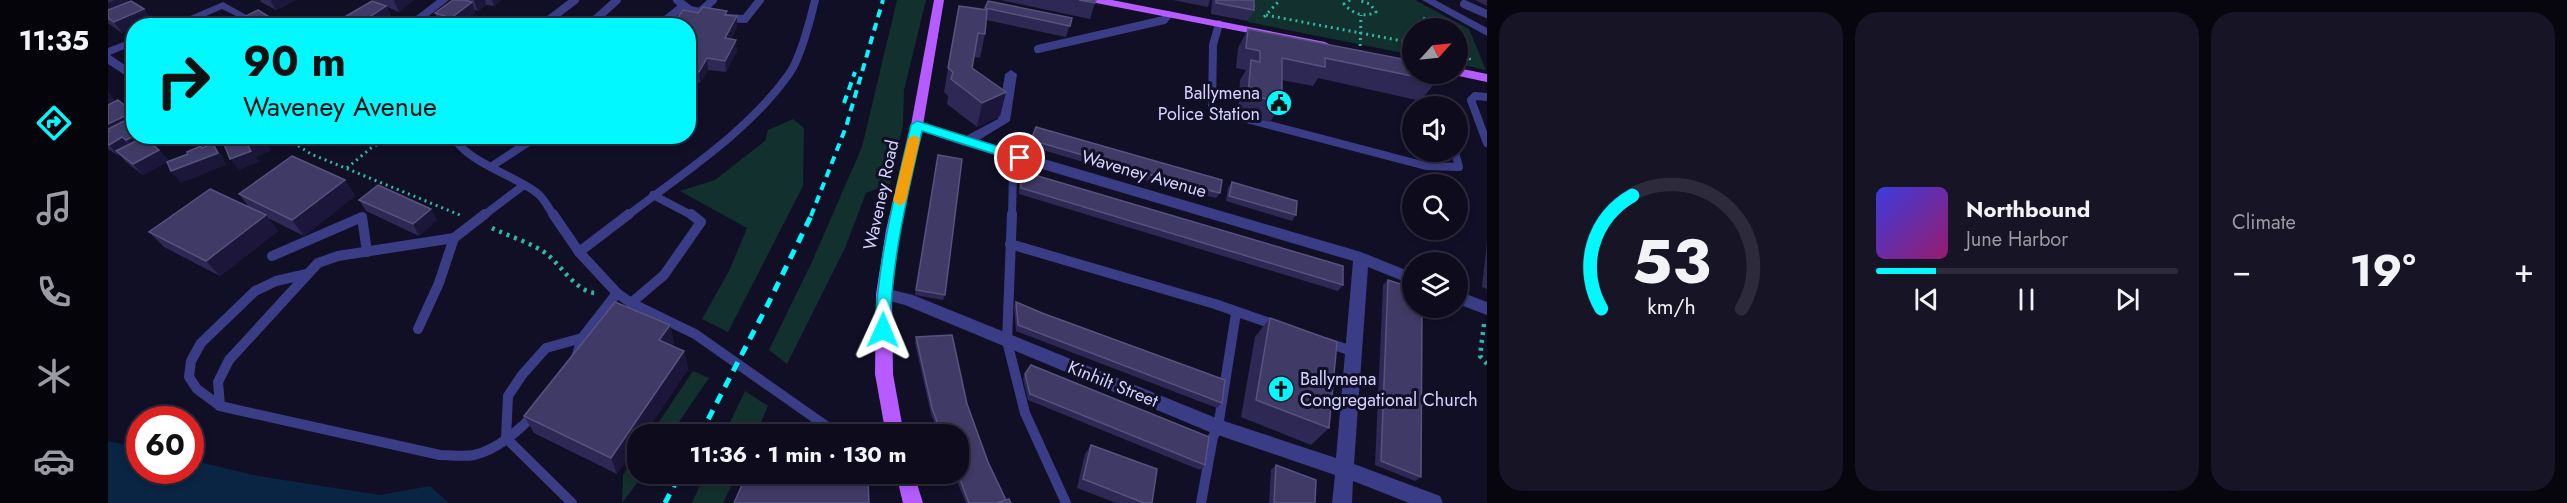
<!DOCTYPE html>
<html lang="en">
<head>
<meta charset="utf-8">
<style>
	body { margin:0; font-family:Jost,sans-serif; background:#161425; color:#f1f3f6; height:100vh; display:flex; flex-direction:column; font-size:22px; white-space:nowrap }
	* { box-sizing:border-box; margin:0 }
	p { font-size:20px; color:#9a9ba3 }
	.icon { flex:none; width:33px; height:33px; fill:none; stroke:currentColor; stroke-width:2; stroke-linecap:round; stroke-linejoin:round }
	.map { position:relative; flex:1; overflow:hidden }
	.details { display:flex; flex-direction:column; gap:12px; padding:12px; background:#07060f; width:1080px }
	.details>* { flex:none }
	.guide { position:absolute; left:18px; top:18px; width:570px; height:126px; border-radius:24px; box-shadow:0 3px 9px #0003,0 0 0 2px #2d2b3b; background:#01f8ff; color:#111; overflow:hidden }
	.needle { width:39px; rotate:63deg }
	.controls { position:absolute; left:1294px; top:18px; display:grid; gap:12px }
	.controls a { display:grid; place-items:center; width:66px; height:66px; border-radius:50%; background:#0d0b1c; box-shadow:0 3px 9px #0003,0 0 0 2px #2d2b3b; font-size:30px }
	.speed { position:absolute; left:18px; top:406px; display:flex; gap:12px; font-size:30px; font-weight:700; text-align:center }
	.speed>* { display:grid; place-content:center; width:78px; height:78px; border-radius:50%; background:#0d0b1c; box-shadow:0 3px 9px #0003,0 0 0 2px #2d2b3b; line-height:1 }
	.speed .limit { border:9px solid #d22; background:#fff; color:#111 }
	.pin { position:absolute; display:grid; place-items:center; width:51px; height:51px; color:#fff; margin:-26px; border:3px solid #fff; border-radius:50%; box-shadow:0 2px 6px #0007 }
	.me { position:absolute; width:66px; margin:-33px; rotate:1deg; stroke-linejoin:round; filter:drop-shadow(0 0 4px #0008) }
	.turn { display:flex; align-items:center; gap:21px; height:126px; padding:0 18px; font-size:27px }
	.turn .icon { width:78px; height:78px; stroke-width:2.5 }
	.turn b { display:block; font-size:42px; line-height:51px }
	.big { font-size:45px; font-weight:700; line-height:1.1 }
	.details .tile { flex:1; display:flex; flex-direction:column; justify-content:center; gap:9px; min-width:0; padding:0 21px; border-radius:24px; background:#161425 }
	.details .dial { align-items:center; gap:0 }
	.dial svg { height:156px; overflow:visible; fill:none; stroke:#2d2b3b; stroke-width:7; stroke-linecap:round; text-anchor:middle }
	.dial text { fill:#f1f3f6; stroke:none }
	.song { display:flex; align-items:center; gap:18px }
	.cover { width:72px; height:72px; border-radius:9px; background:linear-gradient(135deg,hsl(240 70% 55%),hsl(320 70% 35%)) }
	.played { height:6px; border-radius:3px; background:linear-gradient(90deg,#01f8ff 20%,#2d2b3b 20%) }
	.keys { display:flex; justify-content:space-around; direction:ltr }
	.heat { display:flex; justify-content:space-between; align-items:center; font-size:33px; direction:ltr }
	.details .tiles { flex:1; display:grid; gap:12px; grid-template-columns:repeat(3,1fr) }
	.trip { position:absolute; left:519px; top:424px; width:342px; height:60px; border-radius:24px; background:#0d0b1c; box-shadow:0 3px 9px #0003,0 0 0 2px #2d2b3b; font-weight:700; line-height:60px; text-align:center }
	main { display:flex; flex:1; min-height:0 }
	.tabs { display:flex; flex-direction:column; width:108px; justify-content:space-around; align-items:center; background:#05040b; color:#9a9ba3 }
	.tabs .icon { width:42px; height:42px }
	.tabs .current { color:#01f8ff }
	.tabs b { font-size:27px; color:#f1f3f6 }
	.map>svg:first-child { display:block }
</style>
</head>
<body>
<main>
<nav class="tabs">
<b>11:35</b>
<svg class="icon current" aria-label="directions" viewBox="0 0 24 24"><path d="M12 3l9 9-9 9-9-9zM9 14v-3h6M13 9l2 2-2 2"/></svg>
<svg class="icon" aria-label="music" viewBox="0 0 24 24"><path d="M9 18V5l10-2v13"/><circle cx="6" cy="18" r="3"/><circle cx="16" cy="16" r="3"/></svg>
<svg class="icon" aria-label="phone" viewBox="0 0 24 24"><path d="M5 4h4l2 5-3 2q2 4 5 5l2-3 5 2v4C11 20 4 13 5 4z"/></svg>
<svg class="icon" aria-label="climate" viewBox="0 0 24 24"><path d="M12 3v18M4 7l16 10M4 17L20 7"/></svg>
<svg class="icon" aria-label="car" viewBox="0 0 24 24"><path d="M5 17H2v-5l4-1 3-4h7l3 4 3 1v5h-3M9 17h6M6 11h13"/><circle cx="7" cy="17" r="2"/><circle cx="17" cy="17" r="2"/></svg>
</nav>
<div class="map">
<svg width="1379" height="503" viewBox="0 0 1379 503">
	<rect width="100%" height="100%" fill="#110f26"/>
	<!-- green -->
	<g fill="#12302d">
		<polygon points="789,0 818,0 796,90 795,124 782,184 758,193 737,248 679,364 661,350 703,264 754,147"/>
		<polygon points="1141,0 1307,0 1361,29 1378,70 1350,64 1350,28 1305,28 1305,55 1140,22"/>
		<polygon points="685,119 696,128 695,186 620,332 594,319 621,271 639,228 572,191 607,180 657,141 660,130"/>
		<polygon points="585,371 601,378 562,435 542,435"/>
		<polygon points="637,391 660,406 648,434 616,435"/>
		<polygon points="529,454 530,474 536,474 514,503 515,475"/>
		<polygon points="597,474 629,474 615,503 584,503"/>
	</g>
	<!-- water -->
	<polygon fill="#0a2444" points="0,441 31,448 32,471 82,471 83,460 150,476 272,495 322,486 341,503 0,503"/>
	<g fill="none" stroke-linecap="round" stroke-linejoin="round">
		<!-- path-far1 -->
		<g stroke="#2fb8a6" stroke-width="3" stroke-dasharray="2 4" stroke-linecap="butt">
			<path d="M1242,0L1236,4C1245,14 1256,18 1268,12L1262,4L1250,0"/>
			<polyline points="1158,15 1305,43"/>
			<polyline points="1156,17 1172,0"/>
			<polyline points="1315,18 1337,28"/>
			<polyline points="1350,37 1362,60"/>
			<polyline points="1350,51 1360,53"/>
			<polyline points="1252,52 1253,15"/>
			<polyline points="175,136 203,154 352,215"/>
			<polyline points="239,168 263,148 284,136"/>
		</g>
		<!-- path -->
		<g stroke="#2fb8a6" stroke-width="4.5" stroke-dasharray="3 5" stroke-linecap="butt">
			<path d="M384,228C400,236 427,244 440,255C453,266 470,293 488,293"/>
			<polyline points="1376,324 1372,356 1379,364"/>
		</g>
		<!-- service-far1 -->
		<g stroke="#3a3d85" stroke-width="8">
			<polyline points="569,0 582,10 602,14"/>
			<polyline points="1356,4 1379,14"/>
			<polyline points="592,12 605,0"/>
			<polyline points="618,18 637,19 652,0"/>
			<polyline points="555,22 575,6"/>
			<polyline points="1111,24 1105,45 1104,110 1318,166 1351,167 1347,152"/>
			<polyline points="455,26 442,19 467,0"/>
			<polyline points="480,26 509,0"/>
			<polyline points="930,49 1056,20 1060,15"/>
			<polyline points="1379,97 1367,96 1363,100 1379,143"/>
			<path d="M345,136C358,162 406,175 429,193C436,198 441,209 446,216"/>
			<polyline points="384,166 427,138"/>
			<polyline points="545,195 585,216"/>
			<polyline points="375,216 416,185"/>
			<path d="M519,216C575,173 640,132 681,74C692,59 703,18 707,0"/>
			<polyline points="904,216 905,174 912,158"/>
		</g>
		<!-- service -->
		<g stroke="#3a3d85" stroke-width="10">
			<path d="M377,214L346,238L230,256L210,263L121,360L110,382L112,406L332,455C343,455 355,457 366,455C389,450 413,429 428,412"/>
			<polyline points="445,214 471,252 509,293 523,303 587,334 731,435"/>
			<polyline points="904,214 899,341 917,413 958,503"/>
			<polyline points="902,244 1107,304 1170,326"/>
			<polyline points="471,252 521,214"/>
			<polyline points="164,256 254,217 259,252"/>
			<polyline points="523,303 556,275 593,222 583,214"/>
			<polyline points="310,329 331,283 346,238"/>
			<polyline points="1217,342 1247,352"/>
			<polyline points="468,358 474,338 509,293"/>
			<polyline points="112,406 89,389 81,377 83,361 93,343 147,291 168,281 199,274"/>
			<polyline points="464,503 398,438 400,396 414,375 438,348 474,338"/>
			<polyline points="1093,503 1105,437 1110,427 1128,313"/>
		</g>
		<!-- minor -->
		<g fill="#3a3d85" fill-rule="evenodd">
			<polygon points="329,0 341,0 308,26 295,26"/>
			<polygon points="1314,0 1327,0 1379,28 1379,36"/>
			<polygon points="115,2 140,16 134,19 114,9 75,26 59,26"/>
			<polygon points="26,38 26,45 2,55 26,71 26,81 0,64 0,48"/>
			<polygon points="903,70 909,74 902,121 871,140 1253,252 1305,273 1305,285 1260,267 1246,464 1332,496 1335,503 1301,503 1245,481 1244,503 1224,503 1227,475 1104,433 797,305 770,298 768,294 770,290 776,288 805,295 1113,420 1228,458 1245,261 853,145 804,128 803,125 809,121 858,136 890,119 897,74"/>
			<polygon points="1350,291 1379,302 1379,315 1350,304"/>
		</g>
		<!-- primary -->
		<g fill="#b65bff" fill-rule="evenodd">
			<polygon points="826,0 836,0 815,125 792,230 784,294 785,374 796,435 778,435 767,374 768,294 778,230 803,125"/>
			<polygon points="983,0 1004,0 1217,42 1223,45 1217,48 988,3"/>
			<polygon points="1350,68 1379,74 1379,82 1346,75 1350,74"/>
			<polygon points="788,474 806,474 815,503 795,503"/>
		</g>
		<!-- rail-far1 -->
		<g stroke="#01f8ff" stroke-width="4" stroke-dasharray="8 6" stroke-linecap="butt">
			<polyline points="736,103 747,72"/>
			<polyline points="703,216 738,127 775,0"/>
		</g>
		<!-- rail -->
		<g stroke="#01f8ff" stroke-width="5" stroke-dasharray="10 8" stroke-linecap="butt">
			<polyline points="592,435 660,304 704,214"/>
			<polyline points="557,503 572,474"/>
		</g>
	</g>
	<!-- wall -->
	<g fill="#2e2854">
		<polygon points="0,0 19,0 20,2 36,9 44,20 14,33 0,23"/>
		<polygon points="152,0 188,0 168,10 153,2"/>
		<polygon points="266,0 306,0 291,12 279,7 283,17 270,26 243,26 238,16 267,2"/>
		<polygon points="345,0 394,0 386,6 378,5 370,11 366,10 367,13 352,26 309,26 331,24 327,13"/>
		<polygon points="893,0 988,0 982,19"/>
		<polygon points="1065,0 1102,0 1100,7"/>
		<polygon points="1104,0 1146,0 1146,10 1140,21 1103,14"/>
		<polygon points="1367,0 1379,0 1379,6"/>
		<polygon points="851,6 876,10 877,8 964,18 958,37 878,20 877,34 872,58 866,57 864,68 898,92 892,116 869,127 839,104 840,96 836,92"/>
		<polygon points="590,13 619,15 629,27 623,39 629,51 618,72 600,70 592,83 583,81 580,84 580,26 570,17"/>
		<polygon points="1140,29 1305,74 1328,81 1313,101 1210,78 1205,86 1174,80 1174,102 1162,122 1130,115 1132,80 1138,70 1128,68 1130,48"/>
		<polygon points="0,93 26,136 53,136 43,143 51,150 61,161 35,175 18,162 12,155 11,156 0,149"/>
		<polygon points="923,140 1112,193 1108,198 1047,183 921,146"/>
		<polygon points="830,155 837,295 835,300 807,295"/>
		<polygon points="913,171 1235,285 1230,291 911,194 911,177"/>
		<polygon points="237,180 247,196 196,236 160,218 170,231 112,276 56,247 41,232 141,207 131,194"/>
		<polygon points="1124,182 1188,215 1184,221 1118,201 1120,188"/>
		<polygon points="251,200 329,220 311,236 258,211"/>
		<polygon points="1379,242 1379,289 1374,287"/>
		<polygon points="1280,280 1313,477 1307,481 1267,465 1275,285"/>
		<polygon points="908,302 1114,403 1109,408 908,331 906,307"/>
		<polygon points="1162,318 1221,428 1203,445 1133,417 1147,337"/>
		<polygon points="562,325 566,343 564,346 576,351 580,369 536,435 530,435 509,474 426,433 416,416"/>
		<polygon points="808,337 859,404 880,462 898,500 903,503 858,503 846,474 850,474 850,435 831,435 823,414 807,343"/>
		<polygon points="917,374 1097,465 1092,470 920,400 915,379"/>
		<polygon points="983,445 1044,503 1008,503 969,488 977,454"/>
		<polygon points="1168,465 1207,503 1161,503 1163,470"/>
	</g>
	<!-- shaded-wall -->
	<g fill="#1b163a">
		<polygon points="7,0 19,0 24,7 0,17 0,3"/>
		<polygon points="162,0 188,0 168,10"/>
		<polygon points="287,0 306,0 291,12 286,1"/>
		<polygon points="366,0 377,0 378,5 370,11"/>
		<polygon points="384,0 394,0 386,6"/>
		<polygon points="364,2 367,13 352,26 346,26 343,18"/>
		<polygon points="278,6 283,17 270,26 256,26 254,22"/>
		<polygon points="36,9 44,20 31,26 26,26 26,28 14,33 6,22"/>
		<polygon points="629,16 629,27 618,50 617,38"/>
		<polygon points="166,20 169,26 153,26"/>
		<polygon points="628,40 629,51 618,72 617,61"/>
		<polygon points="599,58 600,70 592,83 591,72"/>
		<polygon points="581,70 583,81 580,84 580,71"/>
		<polygon points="898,92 892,116 869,127 874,103"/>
		<polygon points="2,94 11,106 0,111 0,95"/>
		<polygon points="25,112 26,128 0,130 0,124"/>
		<polygon points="26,136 54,137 28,151 18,140"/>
		<polygon points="154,136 156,136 163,151 148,157 151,162 131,170 122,159 140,146"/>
		<polygon points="14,137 24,149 8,151 12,155 11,156 1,145"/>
		<polygon points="105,144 114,155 118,165 73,183 63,171 94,148 93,146 102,157"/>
		<polygon points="51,150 61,161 35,175 25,164"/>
		<polygon points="237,180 247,196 196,236 184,220"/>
		<polygon points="323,209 329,220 311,236 305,224"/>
		<polygon points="158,215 170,231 112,276 98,261"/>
		<polygon points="562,325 566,343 555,358 551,340"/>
		<polygon points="576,351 580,369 536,435 530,435 530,444 509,474 503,458"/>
	</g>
	<!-- building -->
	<g fill="#403a66" stroke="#57527e" stroke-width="1.5">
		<polygon points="345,0 356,0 364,2 343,18 327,13"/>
		<polygon points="971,0 988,0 987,3"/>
		<polygon points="1108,0 1146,0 1146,10 1108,3"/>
		<polygon points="23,1 36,9 6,22 0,18 0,10"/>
		<polygon points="264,1 278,6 254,22 238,16"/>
		<polygon points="880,1 964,18 962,26 877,8"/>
		<polygon points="851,6 879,10 877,34 870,33 864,68 898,92 874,103 843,79 845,72 840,68"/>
		<polygon points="595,7 619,11 617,15 629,16 617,38 628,40 617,61 599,58 591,72 581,70 580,71 580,26 560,26 564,17 570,17 575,10 590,13"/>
		<polygon points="150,10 166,20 153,26 117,26"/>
		<polygon points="318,19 335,25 309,26"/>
		<polygon points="1140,29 1305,61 1305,74 1326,74 1328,81 1217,58 1217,67 1174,58 1174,102 1140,95 1143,60 1152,62 1152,51 1138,48"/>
		<polygon points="10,100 25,112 0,124 0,105"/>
		<polygon points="26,116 26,136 18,140 14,137 1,145 0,144 0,132 1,131 0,130 0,129"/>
		<polygon points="928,127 1114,180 1112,193 1050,177 923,140"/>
		<polygon points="121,136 154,136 156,140 140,146 143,151 122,159 114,139"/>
		<polygon points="36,137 51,150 25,164 8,151"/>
		<polygon points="105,144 110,153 63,171 59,162 80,154 79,152 93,146 94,148"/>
		<polygon points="830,155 854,159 837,295 808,290"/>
		<polygon points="184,156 237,180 184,220 131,194"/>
		<polygon points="913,171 1235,266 1235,285 913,188"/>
		<polygon points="1124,182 1189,201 1188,215 1121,196"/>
		<polygon points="270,185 323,209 305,224 251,200"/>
		<polygon points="102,189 158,215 98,261 41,232"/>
		<polygon points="1280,280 1305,288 1305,308 1314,308 1313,477 1273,461"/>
		<polygon points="507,302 562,325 551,340 576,351 503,458 416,416"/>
		<polygon points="908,302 934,313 1117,380 1114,403 910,325"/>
		<polygon points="1162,318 1229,342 1221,428 1148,400"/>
		<polygon points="844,335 859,404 880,462 898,500 889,503 861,503 850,474 850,435 834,435 824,408 808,337"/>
		<polygon points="923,365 1101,437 1097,465 922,394 917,374"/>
		<polygon points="983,445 1049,469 1044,503 1036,503 975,479"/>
		<polygon points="1168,465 1208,480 1207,503 1166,503"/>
		<polygon points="653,474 755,474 756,479 760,480 761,503 626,503 634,485 653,481"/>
		<polygon points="901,499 903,503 889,503"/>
	</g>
	<!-- route -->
	<path fill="#01f8ff" stroke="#01a1a6" stroke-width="1.5" d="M809,121L917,155L919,158L912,162L814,131C799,197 783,262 782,330L780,335H769L767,330C770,260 787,193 803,125Z"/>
	<!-- slow -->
	<polygon fill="#f59e0b" points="806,135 812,139 798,201 792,206 785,201 800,139"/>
	<!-- icons -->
	<defs>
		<g id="civic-disc" transform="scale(1.35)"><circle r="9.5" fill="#01f8ff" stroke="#110f26"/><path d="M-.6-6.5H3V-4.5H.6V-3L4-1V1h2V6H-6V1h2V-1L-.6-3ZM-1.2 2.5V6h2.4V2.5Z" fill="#111"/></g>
		<g id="church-disc" transform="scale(1.35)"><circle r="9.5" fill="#01f8ff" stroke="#110f26"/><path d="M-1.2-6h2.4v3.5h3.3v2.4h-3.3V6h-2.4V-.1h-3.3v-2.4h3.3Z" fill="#111"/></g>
	</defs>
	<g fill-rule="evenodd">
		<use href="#civic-disc" x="1171" y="103"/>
		<use href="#church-disc" x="1173" y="389"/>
	</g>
	<g text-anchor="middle" stroke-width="6" stroke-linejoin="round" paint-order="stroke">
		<!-- poi labels -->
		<g font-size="18" fill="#d6d4ff" stroke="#110f26" text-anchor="end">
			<text x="1152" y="99">Ballymena<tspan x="1152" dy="21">Police Station</tspan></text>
			<text x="1192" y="385" text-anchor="start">Ballymena<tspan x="1192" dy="21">Congregational Church</tspan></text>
		</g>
		<!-- street labels -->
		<g font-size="18" fill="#d6d4ff" stroke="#110f26">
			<text transform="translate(1036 174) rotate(16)" y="6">Waveney Avenue</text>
			<text transform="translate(773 195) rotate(-78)" y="6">Waveney Road</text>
			<text transform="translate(1005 384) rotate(22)" y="6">Kinhilt Street</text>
		</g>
	</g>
</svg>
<div class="controls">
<a><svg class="needle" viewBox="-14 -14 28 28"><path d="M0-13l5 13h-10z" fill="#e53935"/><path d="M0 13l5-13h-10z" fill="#9a9ba3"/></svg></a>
<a><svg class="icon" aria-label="sound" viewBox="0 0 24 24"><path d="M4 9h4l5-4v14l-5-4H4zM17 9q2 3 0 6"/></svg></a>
<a><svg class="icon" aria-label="search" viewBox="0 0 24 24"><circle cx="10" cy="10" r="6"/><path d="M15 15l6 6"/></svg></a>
<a><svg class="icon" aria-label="layers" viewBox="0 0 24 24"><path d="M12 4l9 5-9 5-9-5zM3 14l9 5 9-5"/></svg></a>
</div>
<div class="speed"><div class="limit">60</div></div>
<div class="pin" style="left:912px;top:158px;background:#d93025"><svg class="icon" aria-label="arrive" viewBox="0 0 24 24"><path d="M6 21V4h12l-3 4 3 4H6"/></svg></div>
<svg class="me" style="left:775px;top:330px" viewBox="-20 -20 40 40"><path d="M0-17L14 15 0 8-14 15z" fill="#01f8ff" stroke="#fff" stroke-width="4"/></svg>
<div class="trip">11:36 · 1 min · 130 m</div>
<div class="guide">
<div class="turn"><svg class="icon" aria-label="right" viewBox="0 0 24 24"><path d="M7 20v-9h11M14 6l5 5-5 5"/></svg><div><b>90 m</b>Waveney Avenue</div></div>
</div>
</div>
<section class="details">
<div class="tiles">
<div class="tile dial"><svg viewBox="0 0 100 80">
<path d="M14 69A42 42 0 1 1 86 69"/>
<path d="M14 69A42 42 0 0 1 30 11" stroke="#01f8ff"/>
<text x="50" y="56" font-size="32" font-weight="700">53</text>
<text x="50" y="72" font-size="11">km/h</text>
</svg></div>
<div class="tile">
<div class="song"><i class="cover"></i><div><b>Northbound</b><p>June Harbor</p></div></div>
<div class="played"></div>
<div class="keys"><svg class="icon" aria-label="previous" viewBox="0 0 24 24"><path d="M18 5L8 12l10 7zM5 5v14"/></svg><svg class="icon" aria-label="pause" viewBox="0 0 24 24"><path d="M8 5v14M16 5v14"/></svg><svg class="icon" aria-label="next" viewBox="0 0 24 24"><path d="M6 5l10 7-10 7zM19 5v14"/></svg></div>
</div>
<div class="tile"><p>Climate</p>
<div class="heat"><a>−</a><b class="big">19°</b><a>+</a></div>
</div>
</div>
</section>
</main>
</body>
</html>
